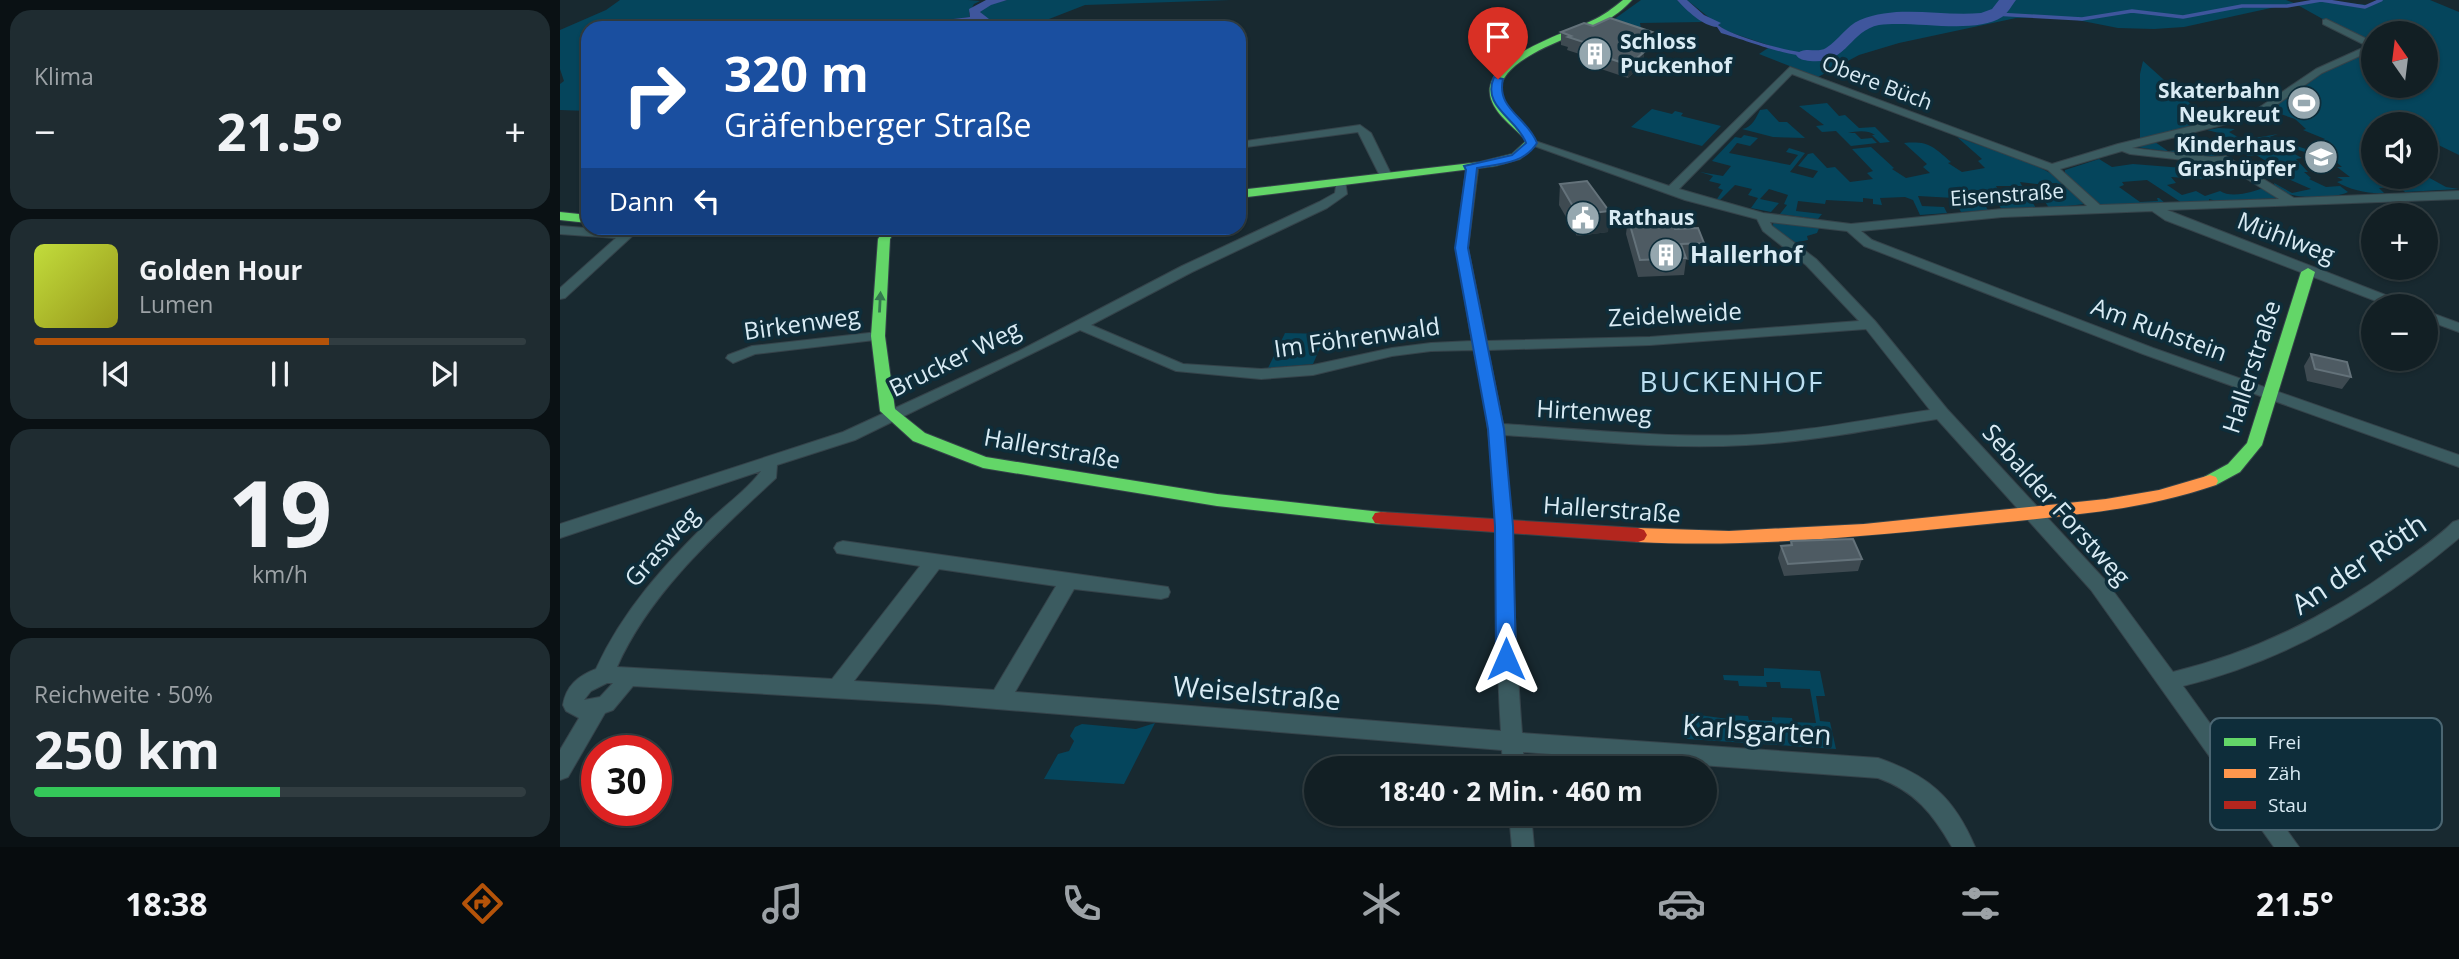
<!DOCTYPE html>
<html lang="de">
<head>
<meta charset="utf-8">
<style>
	body { margin:0; font-family:"Open Sans",sans-serif; background:#1f2c31; color:#f1f3f6; height:100vh; display:flex; flex-direction:column; font-size:26px; white-space:nowrap }
	* { box-sizing:border-box; margin:0 }
	p { font-size:23px; color:#9ca2a6 }
	.icon { flex:none; width:38px; height:38px; fill:none; stroke:currentColor; stroke-width:2; stroke-linecap:round; stroke-linejoin:round }
	.map { position:relative; flex:1; overflow:hidden }
	.panel { display:flex; flex-direction:column; gap:10px; padding:10px; background:#0a1114; width:560px }
	.panel>* { flex:none }
	.guide { position:absolute; left:21px; top:21px; width:665px; height:214px; border-radius:21px; box-shadow:0 2px 5px #0004,0 0 0 2px #313d41; background:#1a4fa0; color:#fff; overflow:hidden }
	.needle { width:46px; rotate:346deg }
	.fabs { position:absolute; left:1801px; top:21px; display:grid; gap:14px }
	.fabs a { display:grid; place-items:center; width:77px; height:77px; border-radius:50%; background:#121f24; box-shadow:0 2px 5px #0004,0 0 0 2px #313d41; font-size:35px }
	.speed { position:absolute; left:21px; top:735px; display:flex; gap:14px; font-size:35px; font-weight:700; text-align:center }
	.speed>* { display:grid; place-content:center; width:91px; height:91px; border-radius:50%; background:#121f24; box-shadow:0 2px 5px #0004,0 0 0 2px #313d41; line-height:1 }
	.speed .limit { border:10px solid #d22; background:#fff; color:#111 }
	.pin { position:absolute; display:grid; place-items:center; width:60px; height:60px; color:#fff; margin:-72px -30px; border-radius:50% 50% 50% 0; rotate:-45deg; box-shadow:0 0 7px #0007 }
	.pin .icon { rotate:45deg }
	.me { position:absolute; width:77px; margin:-38px; rotate:0deg; stroke-linejoin:round; filter:drop-shadow(0 0 5px #0008) }
	.turn { display:flex; align-items:center; gap:24px; height:147px; padding:0 28px; font-size:32px }
	.turn .icon { width:91px; height:91px; stroke-width:2.5 }
	.turn b { display:block; font-size:49px; line-height:60px }
	.then { display:flex; align-items:center; height:66px; padding:0 28px; background:#0003; gap:14px; font-size:26px }
	.big { font-size:52px; font-weight:700; line-height:1.1 }
	.panel .tile { flex:1; display:flex; flex-direction:column; justify-content:center; gap:10px; min-width:0; padding:0 24px; border-radius:21px; background:#1f2c31 }
	.panel .dial { align-items:center; gap:0 }
	.dial b { font-size:91px; line-height:1 }
	.song { display:flex; align-items:center; gap:21px }
	.cover { width:84px; height:84px; border-radius:10px; background:linear-gradient(135deg,hsl(70 70% 55%),hsl(60 70% 35%)) }
	.played { height:7px; border-radius:4px; background:linear-gradient(90deg,#b45309 60%,#313d41 60%) }
	.keys { display:flex; justify-content:space-around; direction:ltr }
	.heat { display:flex; justify-content:space-between; align-items:center; font-size:38px; direction:ltr }
	.charge { height:10px; border-radius:5px; background:linear-gradient(90deg,#34c759 50%,#313d41 0) }
	.trip { position:absolute; left:744px; top:756px; width:413px; height:70px; border-radius:35px; background:#121f24; box-shadow:0 2px 5px #0004,0 0 0 2px #313d41; font-weight:700; line-height:70px; text-align:center }
	.tabs { display:flex; height:112px; justify-content:space-around; align-items:center; background:#070c0e; color:#9ca2a6 }
	.tabs .icon { width:49px; height:49px }
	.tabs .active { color:#b45309 }
	.tabs b { font-size:32px; color:#f1f3f6 }
	main { display:flex; flex:1; min-height:0 }
	.map>svg:first-child { display:block }
</style>
</head>
<body>
<main>
<section class="panel">
<div class="tile"><p>Klima</p>
<div class="heat"><a>−</a><b class="big">21.5°</b><a>+</a></div>
</div>
<div class="tile">
<div class="song"><i class="cover"></i><div><b>Golden Hour</b><p>Lumen</p></div></div>
<div class="played"></div>
<div class="keys"><svg class="icon" aria-label="previous" viewBox="0 0 24 24"><path d="M18 5L8 12l10 7zM5 5v14"/></svg><svg class="icon" aria-label="pause" viewBox="0 0 24 24"><path d="M8 5v14M16 5v14"/></svg><svg class="icon" aria-label="next" viewBox="0 0 24 24"><path d="M6 5l10 7-10 7zM19 5v14"/></svg></div>
</div>
<div class="tile dial"><b>19</b><p>km/h</p></div>
<div class="tile"><p>Reichweite · 50%</p><b class="big">250 km</b><div class="charge"></div></div>
</section>
<div class="map">
<svg width="1899" height="847" viewBox="0 0 1899 847">
	<rect width="100%" height="100%" fill="#182930"/>
	<!-- green -->
	<g fill="#05455c" fill-rule="evenodd">
		<polygon points="60,0 408,0 420,1 414,4 409,13 410,17 316,28 28,28 28,111 0,110 0,84 4,81 0,69 0,30 46,10"/>
		<polygon points="447,0 670,0 525,5 466,28 365,28 429,21 420,12 431,4"/>
		<polygon points="1081,0 1117,0 1142,22 1080,23 1081,28 1058,25 1053,20"/>
		<path d="M1127,0H1443L1444,3L1455,0H1726L1734,3L1764,1L1809,5L1818,0H1870L1899,12V155L1866,139V124H1813V177L1866,176L1886,187L1899,189L1845,192L1839,187L1819,188L1824,193C1809,194 1790,190 1777,182L1783,180L1777,177H1790L1777,167H1782L1775,161L1767,160L1764,154L1754,151L1760,149L1754,146L1764,143L1761,141L1765,139L1743,130L1746,129L1735,119L1709,110L1724,98L1733,99L1726,96L1741,82L1811,46L1734,3L1624,27L1594,29L1558,28L1502,17L1456,18L1339,43L1299,55L1258,77L1199,54L1211,46L1166,31ZM1813,33H1866V86H1813Z"/>
		<polygon points="1583,61 1653,124 1580,139 1580,74"/>
		<path d="M1267,103L1279,116L1285,115L1299,128L1315,127L1330,142L1320,143L1312,135H1315C1308,130 1297,131 1288,133H1295L1301,139L1312,138L1317,143L1291,146L1276,131L1262,132L1256,126L1264,125L1239,106Z"/>
		<polygon points="1092,109 1112,114 1115,111 1123,113 1121,116 1161,126 1142,146 1071,127"/>
		<path d="M1207,109L1219,122H1227L1245,138L1213,137L1182,129C1192,128 1197,116 1200,110Z"/>
		<path d="M1659,128L1675,129L1669,132L1683,140L1718,134L1709,137L1746,149L1748,153L1735,149L1729,151L1742,158L1736,159L1748,172H1744L1751,178L1749,179L1766,187L1780,186L1788,192C1773,200 1716,200 1714,183L1732,193L1751,189L1715,173L1721,170L1696,155L1688,156L1681,152L1647,157L1576,147L1595,142L1608,151L1642,148L1640,146L1652,144L1650,143L1669,140L1659,133L1647,130Z"/>
		<path d="M1184,135L1198,138L1190,146L1177,143L1169,153L1230,165L1238,155L1226,152L1229,148L1245,153L1230,172L1253,178L1258,171L1238,166L1248,154L1253,153L1267,168L1275,167L1290,182L1313,179L1307,173L1313,171L1292,149L1311,147L1334,168L1332,169L1346,178L1370,173L1363,167L1367,164L1344,143C1369,141 1372,146 1391,162L1388,163L1402,172L1425,168L1418,161L1422,159L1397,137C1438,153 1500,165 1525,204L1489,208L1479,192L1504,194L1497,183L1477,184L1460,182L1462,186H1436L1442,197H1469L1476,208L1442,210L1430,190L1398,191L1403,201L1423,202L1428,210L1401,212L1394,198L1358,196L1362,206L1384,207L1387,213L1360,215L1353,200L1345,197L1320,198L1322,205L1313,204V199L1303,198V202L1266,200L1265,204L1238,201L1236,211L1262,214L1258,219L1220,214L1227,205L1224,204L1228,195L1209,189L1200,199L1219,203L1211,212L1191,208L1198,198L1188,195L1192,189L1175,185L1160,200L1157,199L1163,190L1158,188L1161,184L1149,181L1153,176L1140,172L1163,176L1171,166L1152,161L1175,137L1181,138Z"/>
		<path d="M1539,159L1552,167L1573,164L1623,168L1625,171L1645,173L1641,164L1663,175L1640,179L1611,177L1616,183L1607,185L1622,195L1636,191L1645,196L1660,191C1672,199 1696,191 1706,187L1719,198L1656,201L1649,199V202L1622,203L1587,180L1562,182L1564,185L1559,187L1580,202L1598,201L1597,198H1599L1605,203L1547,206L1540,204L1505,174V170Z"/>
		<polygon points="1214,222 1260,226 1257,233 1247,236 1248,240 1233,243 1212,227"/>
		<polygon points="725,333 766,334 753,364 708,368"/>
		<polygon points="1204,668 1260,671 1265,696 1256,696 1260,721 1270,722 1276,749 1127,739 1125,713 1168,719 1168,715 1188,716 1189,720 1212,721 1212,717 1232,718 1233,722 1256,723 1250,689 1221,688 1220,682 1206,682 1207,687 1179,686 1178,681 1164,680 1163,675 1204,676"/>
		<polygon points="595,723 564,784 484,779 498,754 509,751 514,741 510,736 515,727 522,724 576,729"/>
	</g>
	<!-- water -->
	<g fill="#3f569d">
		<path d="M426,0H447L431,5L420,12L429,19C421,26 335,28 316,28L410,17L409,9Z"/>
		<path d="M1117,0H1127L1144,15L1161,23L1158,25C1172,37 1244,57 1263,54C1270,53 1276,48 1282,45L1283,50C1262,72 1187,40 1161,33L1157,27C1143,26 1127,11 1117,0Z"/>
	</g>
	<g fill="none" stroke-linecap="round" stroke-linejoin="round">
		<!-- stream -->
		<polyline stroke="#3f569d" stroke-width="3.5" points="1435,14 1522,19 1572,11 1623,17 1682,6 1727,6 1761,0 1805,7 1821,0"/>
		<!-- river -->
		<path fill="#3f569d" fill-rule="evenodd" d="M1439,0H1456C1452,5 1448,13 1442,17C1415,35 1353,20 1319,25C1289,31 1287,65 1250,61C1243,60 1240,60 1236,55C1244,45 1256,54 1266,48C1279,40 1286,26 1300,20C1338,4 1382,17 1421,13L1432,9Z"/>
		<!-- street casing -->
		<g stroke="#35434a" stroke-width="2">
			<g id="street">
				<path d="M1766,19L1813,42V50L1762,73L1702,115L1572,148L1651,157L1666,156L1734,198L1899,191V199L1607,210L1846,303L1848,306H1829L1605,220L1592,211L1442,217L1301,231L1312,240L1593,348L1899,455V467L1583,354L1304,246L1287,231L1210,222L1212,226L1256,259L1315,321L1387,409L1545,580L1613,672C1696,652 1769,615 1838,565C1857,551 1876,539 1893,522L1899,520V538L1893,543C1814,609 1724,661 1623,686L1739,847H1714L1531,590L1377,419C1314,429 1250,442 1186,445C1105,450 1025,440 944,435C953,534 954,633 962,733L1318,758C1368,775 1394,797 1415,847H1392C1373,814 1355,791 1318,778L963,752L965,768H943L942,750L376,704L73,686L53,710L45,713L8,777L0,780V750L19,718L6,711L3,705C6,686 18,676 36,669C63,610 105,564 151,519C167,504 189,488 201,471L0,538V524L283,432L459,351L622,266L759,202L775,193L777,180H785L787,194L767,208L632,272L531,325L623,364L701,369L753,365L832,348L871,343L912,341L896,248L906,170L904,166L910,163L914,164L918,170L908,248L927,341L1090,337L1299,321L1246,265L1203,231L1197,219L1125,200L966,143L975,141L1109,186L1230,67L1492,164L1558,144L1694,111L1756,69L1807,46L1763,24V20ZM1232,74L1488,170L1527,206L1442,209L1291,224L1203,213L1119,189ZM1562,151L1570,154L1651,163L1660,162L1719,199L1540,205L1500,169ZM1306,329L1370,410C1308,419 1246,432 1184,435C1104,438 1023,429 943,424L928,350L1090,345ZM520,330L616,371L701,379L753,375L832,356L871,351L914,350C919,377 925,403 928,430C940,530 934,631 941,731L455,692L514,589L601,599L608,597L610,592L608,587L283,541L277,543L274,548L277,553L360,566L272,679L57,667C90,592 157,533 216,478L217,465L295,440ZM379,569L496,586L434,690L294,681ZM47,683H53L40,697L24,700L31,691Z"/>
				<polygon points="800,125 811,133 832,176 830,178 822,178 820,176 798,132 679,148 679,142"/>
				<polygon points="0,226 64,231 68,228 81,228 5,298 0,299 0,288 56,238 0,234"/>
				<polygon points="1866,311 1899,323 1899,332 1866,320"/>
				<polygon points="318,332 323,333 325,336 323,339 195,354 173,363 166,358 168,355 192,346"/>
				<polygon points="949,814 971,814 974,847 952,847"/>
			</g>
		</g>
		<!-- fast casing -->
		<g stroke="#35434a" stroke-width="2">
			<g id="fast">
				<path d="M1063,0H1072C1064,9 1053,17 1042,23C1018,36 927,60 942,100C948,116 967,127 976,141L971,150L960,159L935,166L679,198V190L920,162L952,154L966,141C955,127 937,117 931,99C918,59 1006,33 1031,21C1043,16 1053,8 1063,0Z"/>
				<polygon points="0,212 28,215 28,223 0,220"/>
				<polygon points="325,228 337,228 330,239 325,336 335,409 365,433 426,457 657,494 821,512 827,513 830,518 827,523 821,524 657,506 423,468 353,441 320,411 311,336 318,239"/>
				<polygon points="1748,268 1755,272 1702,445 1680,472 1656,485 1644,485 1642,481 1644,477 1668,464 1687,443 1741,272"/>
			</g>
		</g>
		<!-- slow casing -->
		<g stroke="#35434a" stroke-width="2">
			<g id="slow">
				<polygon points="142,228 358,228 352,232 148,232"/>
				<path d="M1650,475L1656,477L1658,481L1656,485C1584,510 1512,515 1437,523C1317,535 1199,548 1078,542L1072,540L1069,535L1072,530L1078,528L1169,531L1304,524L1546,499L1599,490Z"/>
			</g>
		</g>
		<!-- jam casing -->
		<g stroke="#35434a" stroke-width="2">
			<polygon id="jam" points="821,512 1078,528 1084,530 1087,535 1084,540 1078,542 821,524 815,523 812,518 815,513"/>
		</g>
		<!-- street -->
		<use href="#street" fill="#3b5b60" fill-rule="evenodd"/>
		<!-- fast -->
		<use href="#fast" fill="#63d668" fill-rule="evenodd"/>
		<!-- slow -->
		<use href="#slow" fill="#ff974d" fill-rule="evenodd"/>
		<!-- jam -->
		<use href="#jam" fill="#b3261e" fill-rule="evenodd"/>
	</g>
	<!-- wall -->
	<g fill="#3e4a51">
		<polygon points="1033,26 1091,44 1078,50 1084,52 1083,64 1068,78 1032,66 1032,58 1007,50 1008,47 1001,45 1001,32"/>
		<polygon points="1000,184 1049,211 1048,232 1017,236 999,205"/>
		<polygon points="1068,218 1115,229 1144,243 1141,260 1126,260 1124,275 1078,277 1066,234"/>
		<polygon points="1751,354 1791,377 1782,389 1747,381 1744,366"/>
		<polygon points="1231,541 1302,559 1298,571 1224,576 1218,558 1221,546 1229,546"/>
	</g>
	<!-- shaded-wall -->
	<g fill="#28363d">
		<polygon points="1092,32 1091,44 1059,59 1060,47"/>
		<polygon points="1084,52 1083,64 1068,78 1069,65"/>
		<polygon points="1049,211 1048,232 1017,236 1018,215"/>
	</g>
	<!-- building -->
	<g fill="#4e5b63" stroke="#64727a" stroke-width="2">
		<polygon points="1050,18 1092,32 1060,47 1084,52 1069,65 1033,53 1042,48 1008,37 1011,36 1001,32 1024,23 1033,26"/>
		<polygon points="1027,181 1049,211 1018,215 1000,184"/>
		<polygon points="1111,217 1115,229 1138,228 1144,243 1121,244 1126,258 1080,260 1068,218"/>
		<polygon points="1751,354 1787,362 1791,377 1755,369"/>
		<polygon points="1293,539 1302,559 1228,564 1221,546 1232,545 1231,541"/>
	</g>
	<!-- one-way arrows -->
	<defs><path id="oneway-solid" d="M-6-.8H1V-3.2L6.5 0L1 3.2V.8H-6Z" transform="scale(1.75)"/></defs>
	<use fill="#34794f" href="#oneway-solid" transform="translate(320 302) rotate(-87)"/>
	<!-- route -->
	<path fill="#1a73e8" stroke="#114b97" stroke-width="2" d="M934,77L943,79C936,109 967,117 977,143C964,164 939,164 917,168L908,248L944,429L953,526L956,659L953,665L946,667L939,665L936,659L935,526L928,429L895,248L906,170L904,166L952,155L966,143C957,118 921,107 934,77Z"/>
	<!-- icons -->
	<defs>
		<g id="building-disc" transform="scale(1.75)"><circle r="9.5" fill="#95a7af" stroke="#0e2d3a"/><path d="M-4-6H4V6H1V3H-1V6H-4ZM-2.5-4.3h1.7v1.8h-1.7ZM.8-4.3h1.7v1.8H.8ZM-2.5-1h1.7V.8h-1.7ZM.8-1h1.7V.8H.8Z" fill="#fff"/></g>
		<g id="stadium-disc" transform="scale(1.75)"><circle r="9.5" fill="#95a7af" stroke="#0e2d3a"/><path d="M0-5a6.5 5 0 1 0 0 10a6.5 5 0 1 0 0-10ZM-3.5-1.8h7v3.6h-7Z" fill="#fff"/></g>
		<g id="school-disc" transform="scale(1.75)"><circle r="9.5" fill="#95a7af" stroke="#0e2d3a"/><path d="M0-5L7-2L0 1L-7-2ZM-4 1L0 2.5L4 1V4Q0 6-4 4Z" fill="#fff"/></g>
		<g id="civic-disc" transform="scale(1.75)"><circle r="9.5" fill="#95a7af" stroke="#0e2d3a"/><path d="M-.6-6.5H3V-4.5H.6V-3L4-1V1h2V6H-6V1h2V-1L-.6-3ZM-1.2 2.5V6h2.4V2.5Z" fill="#fff"/></g>
	</defs>
	<g fill-rule="evenodd">
		<use href="#building-disc" x="1035" y="54"/>
		<use href="#stadium-disc" x="1744" y="103"/>
		<use href="#school-disc" x="1761" y="157"/>
		<use href="#civic-disc" x="1023" y="218"/>
		<use href="#building-disc" x="1106" y="255"/>
	</g>
	<g text-anchor="middle" stroke-width="7" stroke-linejoin="round" paint-order="stroke">
		<!-- far-poi labels -->
		<g font-size="21" font-weight="bold" fill="#d9ebf4" stroke="#0e2d3a" text-anchor="start">
			<text x="1060" y="49">Schloss<tspan x="1060" dy="24">Puckenhof</tspan></text>
			<text x="1720" y="98" text-anchor="end">Skaterbahn<tspan x="1720" dy="24">Neukreut</tspan></text>
			<text x="1736" y="152" text-anchor="end">Kinderhaus<tspan x="1736" dy="24">Grashüpfer</tspan></text>
			<text x="1048" y="225">Rathaus</text>
		</g>
		<!-- far-street labels -->
		<g font-size="21" fill="#d9ebf4" stroke="#0e2d3a">
			<text transform="translate(1317 83) rotate(21)" y="7">Obere Büch</text>
			<text transform="translate(1447 195) rotate(-4)" y="7">Eisenstraße</text>
		</g>
		<!-- street labels -->
		<g font-size="24" fill="#d9ebf4" stroke="#0e2d3a">
			<text transform="translate(1726 238) rotate(21)" y="8">Mühlweg</text>
			<text transform="translate(1115 315) rotate(-3)" y="8">Zeidelweide</text>
			<text transform="translate(242 324) rotate(-8)" y="8">Birkenweg</text>
			<text transform="translate(1599 330) rotate(20)" y="8">Am Ruhstein</text>
			<text transform="translate(797 338) rotate(-8)" y="8">Im Föhrenwald</text>
			<text transform="translate(395 359) rotate(-26)" y="8">Brucker Weg</text>
			<text transform="translate(1692 367) rotate(-72)" y="8">Hallerstraße</text>
			<text transform="translate(1034 412) rotate(3)" y="8">Hirtenweg</text>
			<text transform="translate(492 449) rotate(10)" y="8">Hallerstraße</text>
			<text transform="translate(1496 505) rotate(48)" y="8">Sebalder Forstweg</text>
			<text transform="translate(1052 510) rotate(4)" y="8">Hallerstraße</text>
			<text transform="translate(102 547) rotate(-48)" y="8">Grasweg</text>
		</g>
		<!-- poi labels -->
		<g font-size="24" font-weight="bold" fill="#d9ebf4" stroke="#0e2d3a" text-anchor="start">
			<text x="1130" y="263">Hallerhof</text>
		</g>
		<!-- quarter labels -->
		<g font-size="28" letter-spacing="2" fill="#bcdff1" stroke="#0e2d3a">
			<text x="1172" y="392">BUCKENHOF</text>
		</g>
		<!-- near-street labels -->
		<g font-size="28" fill="#d9ebf4" stroke="#0e2d3a">
			<text transform="translate(1799 564) rotate(-34)" y="10">An der Röth</text>
			<text transform="translate(697 693) rotate(5)" y="10">Weiselstraße</text>
			<text transform="translate(1197 730) rotate(4)" y="10">Karlsgarten</text>
		</g>
	</g>
	<!-- legend -->
	<rect x="1650" y="718" width="232" height="112" rx="10" fill="#0e2d3a" stroke="#4b6672" stroke-width="2"/>
	<rect x="1664" y="738" width="32" height="8" fill="#63d668"/>
	<rect x="1664" y="769" width="32" height="9" fill="#ff974d"/>
	<rect x="1664" y="801" width="32" height="8" fill="#b3261e"/>
	<g font-size="19" fill="#d9ebf4">
		<text x="1708" y="749">Frei</text>
		<text x="1708" y="780">Zäh</text>
		<text x="1708" y="812">Stau</text>
	</g>
</svg>
<div class="fabs">
<a><svg class="needle" viewBox="-14 -14 28 28"><path d="M0-13l5 13h-10z" fill="#e53935"/><path d="M0 13l5-13h-10z" fill="#9ca2a6"/></svg></a>
<a><svg class="icon" aria-label="sound" viewBox="0 0 24 24"><path d="M4 9h4l5-4v14l-5-4H4zM17 9q2 3 0 6"/></svg></a>
<a>+</a>
<a>−</a>
</div>
<div class="speed"><div class="limit">30</div></div>
<div class="pin" style="left:938px;top:79px;background:#d93025"><svg class="icon" aria-label="arrive" viewBox="0 0 24 24"><path d="M6 21V4h12l-3 4 3 4H6"/></svg></div>
<svg class="me" style="left:946px;top:659px" viewBox="-20 -20 40 40"><path d="M0-17L14 15 0 8-14 15z" fill="#1a73e8" stroke="#fff" stroke-width="4"/></svg>
<div class="trip">18:40 · 2 Min. · 460 m</div>
<div class="guide">
<div class="turn"><svg class="icon" aria-label="right" viewBox="0 0 24 24"><path d="M7 20v-9h11M14 6l5 5-5 5"/></svg><div><b>320 m</b>Gräfenberger Straße</div></div>
<div class="then">Dann<svg class="icon" aria-label="left" viewBox="0 0 24 24"><path d="M17 20v-9H6M10 6l-5 5 5 5"/></svg></div>
</div>
</div>
</main>
<nav class="tabs">
<b>18:38</b>
<svg class="icon active" aria-label="directions" viewBox="0 0 24 24"><path d="M12 3l9 9-9 9-9-9zM9 14v-3h6M13 9l2 2-2 2"/></svg>
<svg class="icon" aria-label="music" viewBox="0 0 24 24"><path d="M9 18V5l10-2v13"/><circle cx="6" cy="18" r="3"/><circle cx="16" cy="16" r="3"/></svg>
<svg class="icon" aria-label="phone" viewBox="0 0 24 24"><path d="M5 4h4l2 5-3 2q2 4 5 5l2-3 5 2v4C11 20 4 13 5 4z"/></svg>
<svg class="icon" aria-label="climate" viewBox="0 0 24 24"><path d="M12 3v18M4 7l16 10M4 17L20 7"/></svg>
<svg class="icon" aria-label="car" viewBox="0 0 24 24"><path d="M5 17H2v-5l4-1 3-4h7l3 4 3 1v5h-3M9 17h6M6 11h13"/><circle cx="7" cy="17" r="2"/><circle cx="17" cy="17" r="2"/></svg>
<svg class="icon" aria-label="filters" viewBox="0 0 24 24"><path d="M4 7h16M4 17h16"/><circle cx="9" cy="7" r="2"/><circle cx="15" cy="17" r="2"/></svg>
<b>21.5°</b>
</nav>
</body>
</html>
